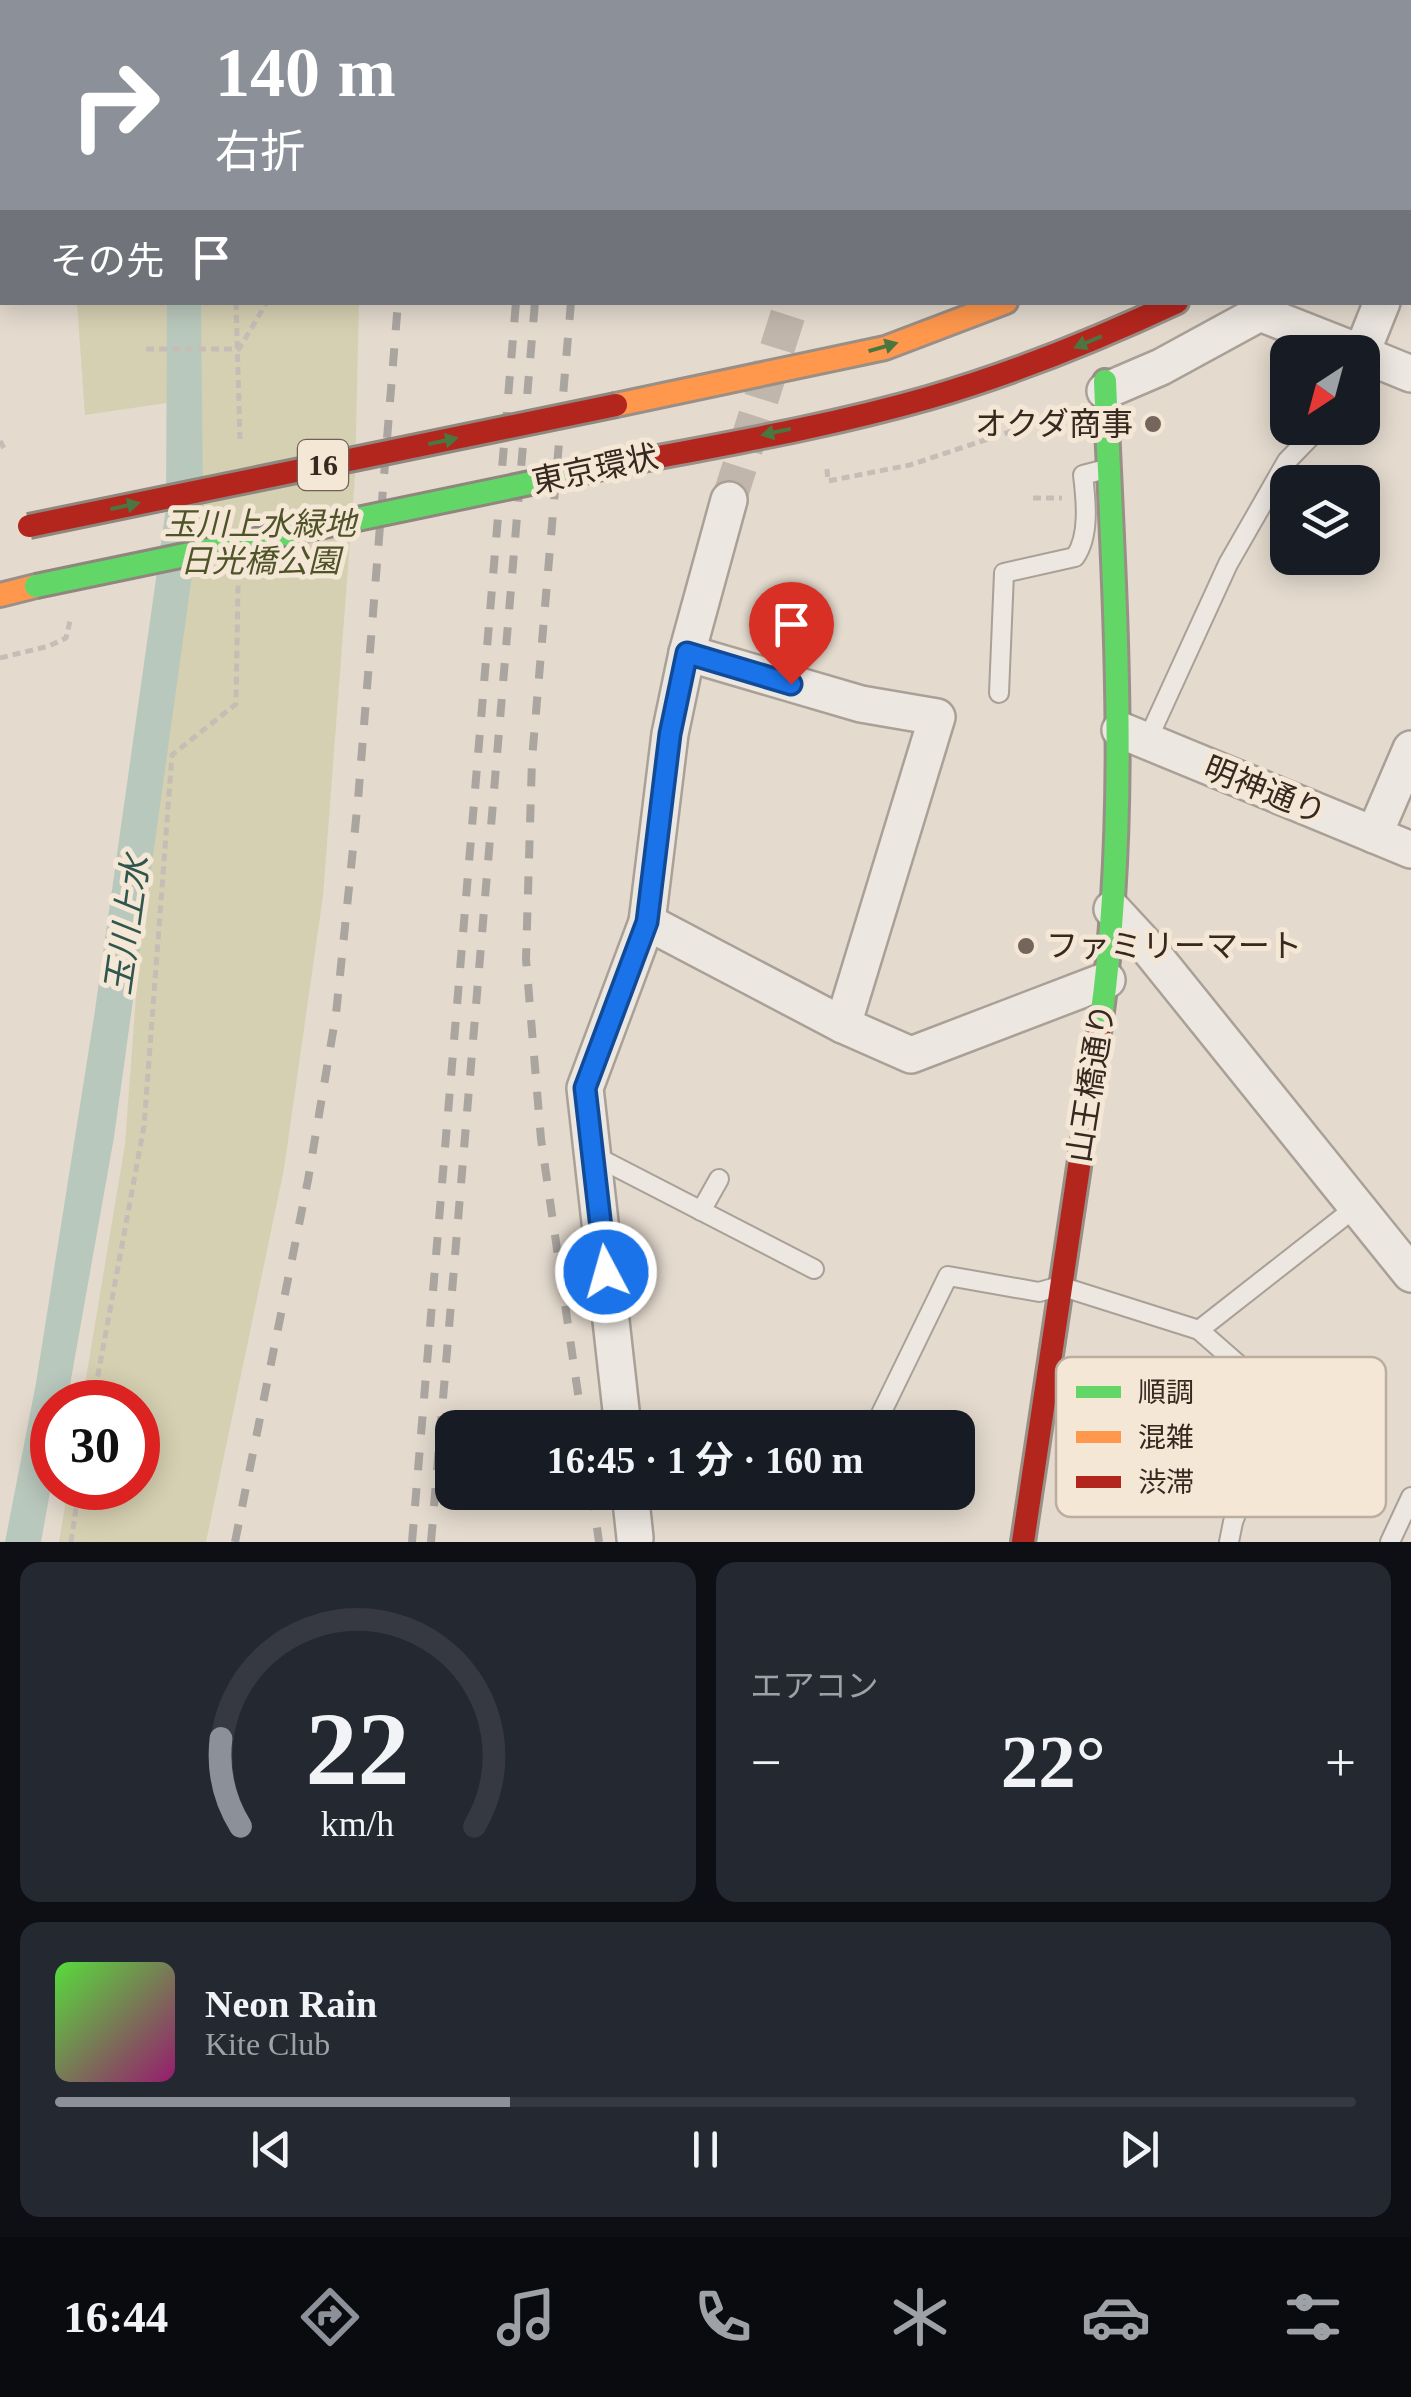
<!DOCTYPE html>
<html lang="ja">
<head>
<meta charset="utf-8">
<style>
	body { margin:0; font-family:"Times New Roman","Noto Sans JP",serif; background:#242831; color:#f1f3f6; height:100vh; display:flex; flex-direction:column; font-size:38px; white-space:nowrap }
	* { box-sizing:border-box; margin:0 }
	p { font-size:32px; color:#9ea1a6 }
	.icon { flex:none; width:55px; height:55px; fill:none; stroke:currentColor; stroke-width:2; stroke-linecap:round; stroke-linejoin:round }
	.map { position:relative; height:1542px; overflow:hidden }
	.sheet { display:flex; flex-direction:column; gap:20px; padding:20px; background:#0d0f14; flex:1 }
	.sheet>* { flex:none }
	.guide { position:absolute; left:0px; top:0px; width:1412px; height:305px; box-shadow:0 5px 25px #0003; background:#8c9099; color:#fff; overflow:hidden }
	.needle { width:65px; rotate:216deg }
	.buttons { position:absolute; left:1270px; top:335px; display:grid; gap:20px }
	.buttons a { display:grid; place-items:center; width:110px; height:110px; border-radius:20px; background:#171b24; box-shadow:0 5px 25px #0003; font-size:50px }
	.speed { position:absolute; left:30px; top:1380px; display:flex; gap:20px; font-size:50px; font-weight:700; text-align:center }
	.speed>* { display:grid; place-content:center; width:130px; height:130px; border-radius:50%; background:#171b24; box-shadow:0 5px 25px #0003; line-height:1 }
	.speed .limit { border:15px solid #d22; background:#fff; color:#111 }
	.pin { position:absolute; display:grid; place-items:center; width:85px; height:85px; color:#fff; margin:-102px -42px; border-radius:50% 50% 50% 0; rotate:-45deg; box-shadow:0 0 10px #0007 }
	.pin .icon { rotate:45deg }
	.me { position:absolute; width:110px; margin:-55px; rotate:354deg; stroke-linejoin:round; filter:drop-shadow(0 0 8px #0008) }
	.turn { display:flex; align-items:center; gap:35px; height:210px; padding:0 50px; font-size:45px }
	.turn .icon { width:130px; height:130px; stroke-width:2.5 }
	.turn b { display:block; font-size:70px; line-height:85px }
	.then { display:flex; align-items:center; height:95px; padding:0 50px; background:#0003; gap:20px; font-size:38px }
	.big { font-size:75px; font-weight:700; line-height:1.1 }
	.sheet .tile { flex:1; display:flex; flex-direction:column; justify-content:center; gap:15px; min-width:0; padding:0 35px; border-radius:20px; background:#242831 }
	.sheet .dial { align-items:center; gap:0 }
	.dial svg { height:260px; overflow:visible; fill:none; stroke:#363941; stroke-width:7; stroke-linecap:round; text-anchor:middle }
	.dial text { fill:#f1f3f6; stroke:none }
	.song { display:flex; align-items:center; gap:30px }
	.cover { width:120px; height:120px; border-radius:15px; background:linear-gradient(135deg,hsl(110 70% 55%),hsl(320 70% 35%)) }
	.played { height:10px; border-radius:5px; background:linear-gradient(90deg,#8c9099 35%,#363941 35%) }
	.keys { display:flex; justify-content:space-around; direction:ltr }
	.heat { display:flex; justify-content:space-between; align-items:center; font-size:55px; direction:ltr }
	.sheet .tiles { flex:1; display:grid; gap:20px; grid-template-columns:1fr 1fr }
	.tile:last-child { grid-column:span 2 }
	.trip { position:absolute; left:435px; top:1410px; width:540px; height:100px; border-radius:20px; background:#171b24; box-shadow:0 5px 25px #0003; font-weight:700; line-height:100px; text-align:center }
	.tabs { display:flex; height:160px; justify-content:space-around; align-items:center; background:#090b0e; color:#9ea1a6 }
	.tabs .icon { width:70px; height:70px }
	.tabs .selected { color:#8c9099 }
	.tabs b { font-size:45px; color:#f1f3f6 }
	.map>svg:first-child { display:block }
</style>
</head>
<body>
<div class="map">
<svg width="1411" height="1542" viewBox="0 0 1411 1542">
	<rect width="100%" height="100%" fill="#e4dace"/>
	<!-- green -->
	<polygon fill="#d6d0b2" points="77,303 359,303 355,476 323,896 284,1169 206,1542 59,1542 68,1488 138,1488 138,1402 82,1402 125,1144 180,401 85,415"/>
	<!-- water -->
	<polygon fill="#b9c8bc" points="167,303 201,303 203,496 114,1137 67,1402 52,1402 52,1481 41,1542 5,1542 36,1383 94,1017 166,508"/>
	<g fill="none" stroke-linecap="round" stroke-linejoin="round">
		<!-- street-tunnel -->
		<polyline stroke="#c1b6ab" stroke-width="35" stroke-dasharray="35 18" stroke-linecap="butt" points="729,500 792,302"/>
		<!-- lane casing -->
		<g stroke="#a9a097" stroke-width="22">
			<g id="lane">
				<path d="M999,693L1004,573L1075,557C1090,536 1086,500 1083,475L1106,469"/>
				<polyline points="1147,741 1228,564 1287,461 1319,428"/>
				<polyline points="593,1155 814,1269"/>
				<polyline points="701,1211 719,1179"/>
				<polyline points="1199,1330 1356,1207"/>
				<polyline points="874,1428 948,1276 1039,1292 1060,1286 1199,1330 1280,1401 1233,1522 1229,1542"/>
				<polyline points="1390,1542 1411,1497"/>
			</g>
		</g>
		<!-- street casing -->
		<g stroke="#a9a097" stroke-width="40">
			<g id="street">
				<polyline points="302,0 303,2"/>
				<polyline points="731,0 732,2"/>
				<polyline points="1113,2 1113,0"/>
				<polyline points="0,42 2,37"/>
				<polyline points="0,251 2,251"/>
				<polyline points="1410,270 1411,269"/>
				<polyline points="1362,352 1382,302"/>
				<polyline points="1362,354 1411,374"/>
				<polyline points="1105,391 1161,367 1260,313 1359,352"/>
				<polyline points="687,653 861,704 937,717 843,1025"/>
				<polyline points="1120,730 1411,850"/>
				<polyline points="1374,835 1411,749"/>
				<polyline points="1112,909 1149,949 1411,1274"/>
				<polyline points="647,922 670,734 687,653 729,500"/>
				<polyline points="623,1428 585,1088 647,922 843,1025 911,1055 1107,980"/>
				<polyline points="630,1492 635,1538"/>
			</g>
		</g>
		<!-- fast casing -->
		<g stroke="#998f87" stroke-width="28">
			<path id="fast" d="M1099,1033C1131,817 1114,598 1105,381"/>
		</g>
		<!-- slow casing -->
		<g stroke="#998f87" stroke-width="28">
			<g id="slow">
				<polyline points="10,2 15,0"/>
				<polyline points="1410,84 1411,83"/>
				<polyline points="1410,167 1411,166"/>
				<polyline points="616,405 885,348 1006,302"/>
				<polyline points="0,595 36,586"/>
			</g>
		</g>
		<!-- jam casing -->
		<g stroke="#998f87" stroke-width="28">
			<g id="jam">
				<path d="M607,467C714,446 823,428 928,398C1014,373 1096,340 1177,302"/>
				<polyline points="1023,1542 1099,1033"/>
			</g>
		</g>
		<!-- path -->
		<g stroke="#c5bdb6" stroke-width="5" stroke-dasharray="8 5" stroke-linecap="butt">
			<polyline points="215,0 216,2"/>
			<polyline points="236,302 240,439"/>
			<polyline points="146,349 239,349 267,302"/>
			<polyline points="0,441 6,452"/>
			<polyline points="827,469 828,481 910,465 1069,412"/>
			<polyline points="1033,498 1062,498"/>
			<polyline points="0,658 49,646 66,638 70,621"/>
			<polyline points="93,1402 144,1126 172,755 236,704 238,585"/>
			<polyline points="71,1542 79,1488"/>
		</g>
		<!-- lane -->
		<use href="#lane" stroke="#ece7e0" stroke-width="18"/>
		<!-- street -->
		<use href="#street" stroke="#ece7e0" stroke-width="35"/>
		<!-- fast -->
		<use href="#fast" stroke="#63d668" stroke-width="22"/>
		<!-- slow -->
		<use href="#slow" stroke="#ff974d" stroke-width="22"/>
		<!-- jam -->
		<use href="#jam" stroke="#b3261e" stroke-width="22"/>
		<!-- rail -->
		<g stroke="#aba5a0" stroke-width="8" stroke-dasharray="18 18" stroke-linecap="butt">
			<polyline points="416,2 416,0"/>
			<polyline points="432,2 433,0"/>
			<polyline points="525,2 525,0"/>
			<polyline points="561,2 561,0"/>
			<polyline points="596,2 596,0"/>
			<polyline points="571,302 532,759 526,959 541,1139 583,1428"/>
			<polyline points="592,1492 599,1542"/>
			<polyline points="235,1542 308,1180 336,1014 358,800 398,302"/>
			<polyline points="412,1542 516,302"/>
			<polyline points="431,1542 535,302"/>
		</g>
		<!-- fast-bridge casing -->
		<g stroke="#8f867e" stroke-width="28" stroke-linecap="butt">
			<polyline id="fast-bridge" points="36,586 607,467"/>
		</g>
		<!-- jam-bridge casing -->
		<g stroke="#8f867e" stroke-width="28" stroke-linecap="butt">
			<polyline id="jam-bridge" points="29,526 616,405"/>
		</g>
		<!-- fast-bridge -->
		<use href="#fast-bridge" stroke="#63d668" stroke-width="22"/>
		<!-- jam-bridge -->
		<use href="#jam-bridge" stroke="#b3261e" stroke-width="22"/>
	</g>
	<!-- one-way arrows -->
	<defs><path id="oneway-solid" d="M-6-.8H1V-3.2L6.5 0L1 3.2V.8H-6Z" transform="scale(2.5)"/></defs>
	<g fill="#4b7640">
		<use href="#oneway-solid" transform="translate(1088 342) rotate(157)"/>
		<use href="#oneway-solid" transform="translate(883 347) rotate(-16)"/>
		<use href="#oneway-solid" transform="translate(776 432) rotate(168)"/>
		<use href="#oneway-solid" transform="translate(443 441) rotate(-12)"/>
		<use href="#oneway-solid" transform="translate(125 506) rotate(-12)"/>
	</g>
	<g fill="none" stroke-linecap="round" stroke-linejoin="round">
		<!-- route casing -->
		<g stroke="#114b97" stroke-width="25">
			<polyline id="route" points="606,1272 585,1088 647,922 670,734 687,653 791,684"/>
		</g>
		<!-- route -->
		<use href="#route" stroke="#1a73e8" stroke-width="18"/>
	</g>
	<!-- markers -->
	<g fill="#74665d" stroke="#f4e7d6" stroke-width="4">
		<circle cx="1153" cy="424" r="10"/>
		<circle cx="1026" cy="946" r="10"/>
	</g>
	<g text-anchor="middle" stroke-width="10" stroke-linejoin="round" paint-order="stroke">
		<!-- shield labels -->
		<rect fill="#f4e7d6" stroke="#706157" stroke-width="2.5" x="298" y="440" width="50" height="50" rx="8"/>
		<g font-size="30" font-weight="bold" fill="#372820">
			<text x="323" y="475">16</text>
		</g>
		<!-- poi labels -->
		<g font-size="32" fill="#372820" stroke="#f4e7d6" text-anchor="end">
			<text x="1133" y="435">オクダ商事</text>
			<text x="1046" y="957" text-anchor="start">ファミリーマート</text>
		</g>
		<!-- street labels -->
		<g font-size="32" fill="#372820" stroke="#f4e7d6">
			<text transform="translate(595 469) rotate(-12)" y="11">東京環状</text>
			<text transform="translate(1265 790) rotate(22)" y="11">明神通り</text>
			<text transform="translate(1091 1083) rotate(-81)" y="11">山王橋通り</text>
		</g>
		<!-- park labels -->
		<g font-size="32" font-style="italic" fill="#4e5328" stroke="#f4e7d6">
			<text x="260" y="535">玉川上水緑地<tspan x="260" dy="37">日光橋公園</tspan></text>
		</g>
		<!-- water labels -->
		<g font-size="35" font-style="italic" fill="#30564e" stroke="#f4e7d6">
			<text transform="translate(127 925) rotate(-82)" y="12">玉川上水</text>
		</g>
	</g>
	<!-- legend -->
	<rect x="1056" y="1357" width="330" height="160" rx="15" fill="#f4e7d6" stroke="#bbae9f" stroke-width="2.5"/>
	<rect x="1076" y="1386" width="45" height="12" fill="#63d668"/>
	<rect x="1076" y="1431" width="45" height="12" fill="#ff974d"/>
	<rect x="1076" y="1476" width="45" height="12" fill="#b3261e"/>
	<g font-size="28" fill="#372820">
		<text x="1138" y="1402">順調</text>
		<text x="1138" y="1447">混雑</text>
		<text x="1138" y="1492">渋滞</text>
	</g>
</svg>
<div class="buttons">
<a><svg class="needle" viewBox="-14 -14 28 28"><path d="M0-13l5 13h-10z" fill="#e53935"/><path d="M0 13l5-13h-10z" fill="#9ea1a6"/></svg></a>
<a><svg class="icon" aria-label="layers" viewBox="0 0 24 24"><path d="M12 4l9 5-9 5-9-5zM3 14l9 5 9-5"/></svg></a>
</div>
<div class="speed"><div class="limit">30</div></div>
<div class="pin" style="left:791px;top:684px;background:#d93025"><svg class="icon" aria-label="arrive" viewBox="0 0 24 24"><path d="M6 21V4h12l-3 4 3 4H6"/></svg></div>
<svg class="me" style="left:606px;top:1272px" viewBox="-20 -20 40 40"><circle r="17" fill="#1a73e8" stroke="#fff" stroke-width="3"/><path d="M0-11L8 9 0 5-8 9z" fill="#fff"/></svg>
<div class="trip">16:45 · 1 分 · 160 m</div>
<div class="guide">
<div class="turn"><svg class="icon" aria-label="right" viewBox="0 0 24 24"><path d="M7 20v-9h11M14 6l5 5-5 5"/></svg><div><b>140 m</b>右折</div></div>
<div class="then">その先<svg class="icon" aria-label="arrive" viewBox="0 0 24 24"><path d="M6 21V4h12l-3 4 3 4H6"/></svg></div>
</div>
</div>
<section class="sheet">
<div class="tiles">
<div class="tile dial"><svg viewBox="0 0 100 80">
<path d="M14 69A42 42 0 1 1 86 69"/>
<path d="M14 69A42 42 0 0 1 8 42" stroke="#8c9099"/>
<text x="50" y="56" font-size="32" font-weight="700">22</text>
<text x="50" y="72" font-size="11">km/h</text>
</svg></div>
<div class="tile"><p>エアコン</p>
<div class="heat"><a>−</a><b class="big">22°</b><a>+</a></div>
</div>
<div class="tile">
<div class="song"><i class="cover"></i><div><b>Neon Rain</b><p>Kite Club</p></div></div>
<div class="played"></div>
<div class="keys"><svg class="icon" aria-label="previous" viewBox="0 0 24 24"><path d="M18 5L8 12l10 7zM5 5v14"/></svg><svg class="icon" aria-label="pause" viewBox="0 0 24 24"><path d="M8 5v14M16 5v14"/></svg><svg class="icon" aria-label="next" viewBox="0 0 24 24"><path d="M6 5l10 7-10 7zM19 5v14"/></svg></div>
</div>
</div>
</section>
<nav class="tabs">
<b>16:44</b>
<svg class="icon selected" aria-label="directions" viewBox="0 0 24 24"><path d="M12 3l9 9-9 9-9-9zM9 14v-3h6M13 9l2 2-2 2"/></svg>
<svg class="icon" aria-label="music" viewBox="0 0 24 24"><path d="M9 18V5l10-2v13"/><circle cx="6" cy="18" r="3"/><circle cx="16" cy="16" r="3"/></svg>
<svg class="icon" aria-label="phone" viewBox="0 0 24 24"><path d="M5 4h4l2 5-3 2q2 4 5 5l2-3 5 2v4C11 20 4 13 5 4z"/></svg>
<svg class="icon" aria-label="climate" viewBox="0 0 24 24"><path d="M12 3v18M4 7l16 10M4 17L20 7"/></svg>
<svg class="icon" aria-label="car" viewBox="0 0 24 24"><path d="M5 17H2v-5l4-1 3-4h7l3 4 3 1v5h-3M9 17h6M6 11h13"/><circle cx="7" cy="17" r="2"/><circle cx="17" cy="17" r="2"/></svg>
<svg class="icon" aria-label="filters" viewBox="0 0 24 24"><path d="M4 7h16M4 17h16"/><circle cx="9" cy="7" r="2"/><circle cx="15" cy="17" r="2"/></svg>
</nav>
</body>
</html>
